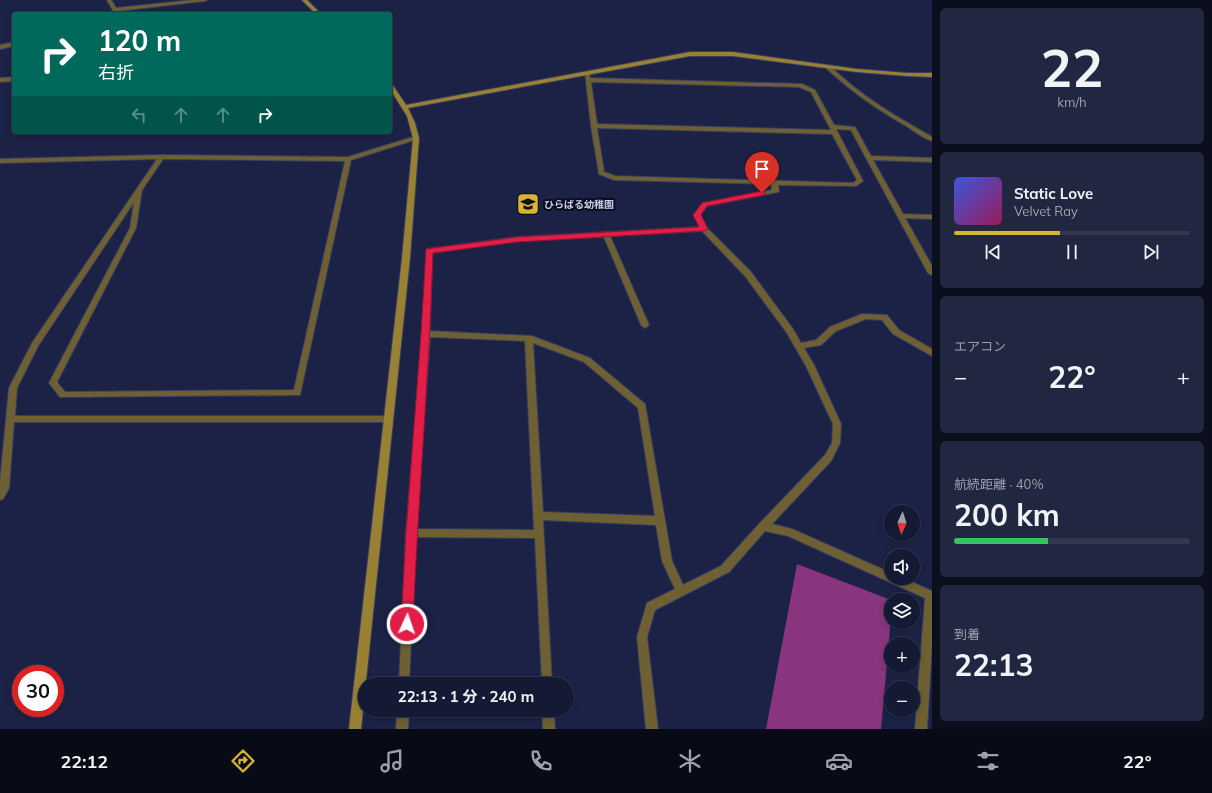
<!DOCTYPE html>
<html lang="ja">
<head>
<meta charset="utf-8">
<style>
	body { margin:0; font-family:Mulish,"Noto Sans JP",sans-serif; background:#212740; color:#f1f3f6; height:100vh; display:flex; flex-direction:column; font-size:15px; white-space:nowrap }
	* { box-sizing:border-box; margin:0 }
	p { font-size:13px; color:#9da1ac }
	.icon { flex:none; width:22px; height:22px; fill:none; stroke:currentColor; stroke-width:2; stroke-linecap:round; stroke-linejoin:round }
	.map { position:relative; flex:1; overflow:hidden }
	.panel { display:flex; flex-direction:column; gap:8px; padding:8px; background:#0b0e1d; width:280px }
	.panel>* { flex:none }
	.top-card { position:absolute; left:12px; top:12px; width:380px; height:122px; border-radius:4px; box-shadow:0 2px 6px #0003,0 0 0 1px #33384f; background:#00695c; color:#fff; overflow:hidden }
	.needle { width:26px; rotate:183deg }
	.tools { position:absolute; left:884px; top:505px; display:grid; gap:8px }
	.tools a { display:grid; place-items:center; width:36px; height:36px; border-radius:50%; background:#141a34; box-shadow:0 2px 6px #0003,0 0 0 1px #33384f; font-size:20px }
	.speed { position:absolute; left:12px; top:665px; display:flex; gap:8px; font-size:20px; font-weight:700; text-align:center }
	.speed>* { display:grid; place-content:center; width:52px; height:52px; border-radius:50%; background:#141a34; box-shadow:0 2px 6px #0003,0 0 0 1px #33384f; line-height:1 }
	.speed .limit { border:6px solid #d22; background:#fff; color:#111 }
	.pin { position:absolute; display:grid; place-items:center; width:34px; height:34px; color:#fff; margin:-41px -17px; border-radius:50% 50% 50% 0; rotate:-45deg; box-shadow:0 0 4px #0007 }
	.pin .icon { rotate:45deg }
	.me { position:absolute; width:44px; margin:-22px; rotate:3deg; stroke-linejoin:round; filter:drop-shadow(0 0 3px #0008) }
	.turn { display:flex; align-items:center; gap:14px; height:84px; padding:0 20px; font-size:18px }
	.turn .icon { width:52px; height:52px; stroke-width:2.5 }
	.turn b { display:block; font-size:28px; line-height:34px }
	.lanes { display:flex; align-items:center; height:38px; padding:0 20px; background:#0003; justify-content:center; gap:20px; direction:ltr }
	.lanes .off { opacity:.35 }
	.big { font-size:30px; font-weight:700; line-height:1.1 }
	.panel .widget { flex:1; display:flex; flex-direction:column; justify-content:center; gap:6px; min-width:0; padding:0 14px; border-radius:6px; background:#212740 }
	.panel .dial { align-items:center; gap:0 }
	.dial b { font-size:52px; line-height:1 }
	.song { display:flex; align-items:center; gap:12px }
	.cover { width:48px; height:48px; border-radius:6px; background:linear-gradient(135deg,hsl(230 70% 55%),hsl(330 70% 35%)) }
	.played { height:4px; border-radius:2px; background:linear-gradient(90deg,#d7b434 45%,#33384f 45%) }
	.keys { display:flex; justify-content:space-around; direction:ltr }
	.heat { display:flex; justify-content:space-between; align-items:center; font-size:22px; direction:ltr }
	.charge { height:6px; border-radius:3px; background:linear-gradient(90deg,#34c759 40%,#33384f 0) }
	.trip { position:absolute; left:358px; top:677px; width:216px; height:40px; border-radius:20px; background:#141a34; box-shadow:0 2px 6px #0003,0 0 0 1px #33384f; font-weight:700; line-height:40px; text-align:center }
	.menu { display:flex; height:64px; justify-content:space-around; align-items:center; background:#080a15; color:#9da1ac }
	.menu .icon { width:28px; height:28px }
	.menu .on { color:#d7b434 }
	.menu b { font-size:18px; color:#f1f3f6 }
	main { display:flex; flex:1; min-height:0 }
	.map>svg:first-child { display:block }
</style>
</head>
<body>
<main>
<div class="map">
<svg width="932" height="729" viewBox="0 0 932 729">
	<rect width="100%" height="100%" fill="#1b2246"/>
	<!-- water -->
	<polygon fill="#89347e" points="797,564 891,600 891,617 881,729 766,729"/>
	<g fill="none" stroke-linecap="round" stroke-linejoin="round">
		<!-- street casing -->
		<g stroke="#373e60" stroke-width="2">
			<g id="street">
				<polygon points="107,0 111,0 116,8 193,0 207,0 205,1 118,11 119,14 115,14"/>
				<polygon points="14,42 14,46 0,49 0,45"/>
				<path d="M825,65H829C859,95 895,116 932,137V141C923,138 915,132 908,127C878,110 850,91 825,67Z"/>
				<path d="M585,72H589L590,78L802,84L815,90L834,125L855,127L871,156L932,158V162L873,160L903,214L932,215V219L905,218L932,266V275L928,273L851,130L836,129L863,181L856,186L778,185L779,191L778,192L707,206L700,215L707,228L751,272L793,329L801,343L816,340L830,327L862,314L887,315L899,330L932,349V356L893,334L882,320L866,319L836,331L821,345L804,348L814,365L841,424L840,443L831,461L772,524L792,529L891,573V578H903L932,591V645L927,729H915L925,598L788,536L765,531L729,572L655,610L647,637L658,729H646L637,637L647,603L675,589L662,561L656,525L543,520L552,684H542L535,538L416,537L409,684H399L406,533L422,334L427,249L518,237L700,227L694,215L703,203L772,190L771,184L614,180L599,174L591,126ZM591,82L799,87L811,92L831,130L597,124ZM597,128L832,134L857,180L853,183L615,176L604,172ZM702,231L745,276L787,333L806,366L833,424L832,443L825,455L760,523L721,566L683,585L672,561L645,404L590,358L532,336L430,331L432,253L518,241L604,237L641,325L645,328L649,325L610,236ZM430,337L525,341L534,530L416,529ZM533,343L584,362L638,408L655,516L543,512Z"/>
				<polygon points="14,77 14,81 0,82 0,78"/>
				<path d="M416,136L419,138L418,139L351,160L300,395L60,397L49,383L130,228L134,202L38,346L17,388L15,416H389L392,417L393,419L392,421L389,422H14L9,488L3,499L0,500V482L9,388L32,343L157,159L0,163V159L161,155L348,157ZM163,159L345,161L294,390L65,392L57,382L136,228L142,190Z"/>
				<polygon points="397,710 409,710 408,729 396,729"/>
				<polygon points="542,710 554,710 555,729 543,729"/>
			</g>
		</g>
		<!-- secondary casing -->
		<g stroke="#373e60" stroke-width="2">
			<g id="secondary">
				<polygon points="302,0 307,0 321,14 316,14"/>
				<polygon points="690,52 733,52 857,69 907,73 932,73 932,77 907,76 857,72 733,56 690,56 408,108 415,123 419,138 410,258 361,729 349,729 402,258 413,138 407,116 390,89 390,83 392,84 406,105"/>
			</g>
		</g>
		<!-- street -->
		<use href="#street" fill="#6e6033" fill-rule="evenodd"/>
		<!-- secondary -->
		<use href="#secondary" fill="#988133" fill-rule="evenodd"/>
	</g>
	<!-- route -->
	<path fill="#e11d48" stroke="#92132f" d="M762,191L765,192V195L707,206L701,215L708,229L704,231L518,242L433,253C429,377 418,500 413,624L411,628L407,630L403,628L401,624L406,533L421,334L426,249L518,237L699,227L693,215L702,203Z"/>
	<!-- icons -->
	<defs>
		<g id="school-square" transform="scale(1.15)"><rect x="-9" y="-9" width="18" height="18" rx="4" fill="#d7b434" stroke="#0a0d1d"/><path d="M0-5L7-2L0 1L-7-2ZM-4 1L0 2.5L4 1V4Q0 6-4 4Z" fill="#111"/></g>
	</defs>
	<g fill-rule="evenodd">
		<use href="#school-square" x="528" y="204"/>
	</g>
	<g text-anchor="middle" stroke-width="4" stroke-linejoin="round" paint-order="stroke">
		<!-- poi labels -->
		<g font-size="10" font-weight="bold" fill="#c9d0e9" stroke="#0a0d1d" text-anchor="start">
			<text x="544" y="208">ひらばる幼稚園</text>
		</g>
	</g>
</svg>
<div class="tools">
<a><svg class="needle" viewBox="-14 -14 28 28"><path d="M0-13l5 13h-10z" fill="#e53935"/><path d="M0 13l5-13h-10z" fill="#9da1ac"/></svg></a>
<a><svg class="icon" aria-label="sound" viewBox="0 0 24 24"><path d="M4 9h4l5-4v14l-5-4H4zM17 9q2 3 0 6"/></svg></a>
<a><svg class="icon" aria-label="layers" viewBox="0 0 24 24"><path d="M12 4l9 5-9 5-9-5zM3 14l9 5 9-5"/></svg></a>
<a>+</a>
<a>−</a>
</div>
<div class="speed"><div class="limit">30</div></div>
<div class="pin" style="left:762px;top:193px;background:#d93025"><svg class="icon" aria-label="arrive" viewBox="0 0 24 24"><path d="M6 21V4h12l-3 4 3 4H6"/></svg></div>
<svg class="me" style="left:407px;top:624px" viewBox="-20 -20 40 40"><circle r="17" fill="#e11d48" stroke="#fff" stroke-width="3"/><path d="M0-11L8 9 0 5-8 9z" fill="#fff"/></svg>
<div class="trip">22:13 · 1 分 · 240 m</div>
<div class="top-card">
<div class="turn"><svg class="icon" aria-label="right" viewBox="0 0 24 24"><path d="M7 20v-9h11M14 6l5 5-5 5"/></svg><div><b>120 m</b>右折</div></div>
<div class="lanes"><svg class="icon off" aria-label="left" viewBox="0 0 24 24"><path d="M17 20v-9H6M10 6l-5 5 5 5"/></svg><svg class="icon off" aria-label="ahead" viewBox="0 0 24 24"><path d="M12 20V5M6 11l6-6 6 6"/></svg><svg class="icon off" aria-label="ahead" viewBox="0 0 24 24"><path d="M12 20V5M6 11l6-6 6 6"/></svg><svg class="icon" aria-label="right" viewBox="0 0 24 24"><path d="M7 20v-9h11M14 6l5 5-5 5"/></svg></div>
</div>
</div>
<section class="panel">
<div class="widget dial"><b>22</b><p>km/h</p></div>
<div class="widget">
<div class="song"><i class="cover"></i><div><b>Static Love</b><p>Velvet Ray</p></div></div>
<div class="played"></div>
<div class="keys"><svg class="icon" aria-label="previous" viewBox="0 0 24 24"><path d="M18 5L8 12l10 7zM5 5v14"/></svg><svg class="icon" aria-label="pause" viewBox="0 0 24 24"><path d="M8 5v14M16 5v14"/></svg><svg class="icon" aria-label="next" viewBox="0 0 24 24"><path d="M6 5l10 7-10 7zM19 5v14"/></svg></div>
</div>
<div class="widget"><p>エアコン</p>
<div class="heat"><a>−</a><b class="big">22°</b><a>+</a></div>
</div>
<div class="widget"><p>航続距離 · 40%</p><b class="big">200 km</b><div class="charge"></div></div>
<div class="widget"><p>到着</p><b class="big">22:13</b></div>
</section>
</main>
<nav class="menu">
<b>22:12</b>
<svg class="icon on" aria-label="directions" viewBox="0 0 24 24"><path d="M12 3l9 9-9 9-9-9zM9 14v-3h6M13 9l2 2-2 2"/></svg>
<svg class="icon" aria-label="music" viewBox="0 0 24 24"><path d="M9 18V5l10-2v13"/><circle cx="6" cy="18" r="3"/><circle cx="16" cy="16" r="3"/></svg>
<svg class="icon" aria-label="phone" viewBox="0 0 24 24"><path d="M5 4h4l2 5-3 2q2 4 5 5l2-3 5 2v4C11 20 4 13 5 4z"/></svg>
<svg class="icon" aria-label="climate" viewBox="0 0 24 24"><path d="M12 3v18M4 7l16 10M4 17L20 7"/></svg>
<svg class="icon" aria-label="car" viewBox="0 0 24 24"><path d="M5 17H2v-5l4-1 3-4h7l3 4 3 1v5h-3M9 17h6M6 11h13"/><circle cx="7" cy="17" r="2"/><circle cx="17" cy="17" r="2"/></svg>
<svg class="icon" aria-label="filters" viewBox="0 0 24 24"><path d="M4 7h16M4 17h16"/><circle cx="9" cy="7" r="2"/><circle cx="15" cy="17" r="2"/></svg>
<b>22°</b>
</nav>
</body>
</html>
